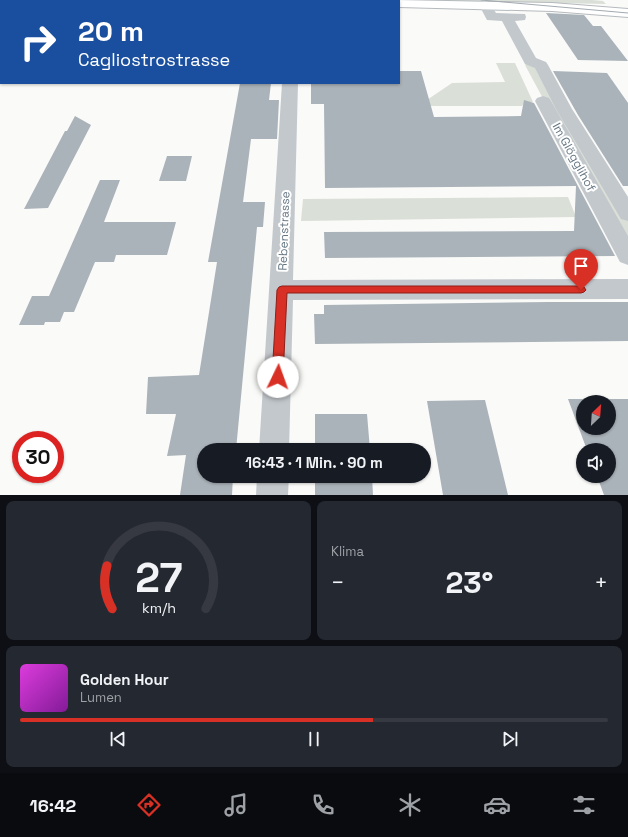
<!DOCTYPE html>
<html lang="de">
<head>
<meta charset="utf-8">
<style>
	body { margin:0; font-family:"Space Grotesk",sans-serif; background:#242831; color:#f1f3f6; height:100vh; display:flex; flex-direction:column; font-size:15px; white-space:nowrap }
	* { box-sizing:border-box; margin:0 }
	p { font-size:13px; color:#9ea1a6 }
	.icon { flex:none; width:22px; height:22px; fill:none; stroke:currentColor; stroke-width:2; stroke-linecap:round; stroke-linejoin:round }
	.map { position:relative; height:495px; overflow:hidden }
	.drawer { display:flex; flex-direction:column; gap:6px; padding:6px; background:#0d0f14; flex:1 }
	.drawer>* { flex:none }
	.hud { position:absolute; left:0px; top:0px; width:400px; height:84px; box-shadow:0 1px 3px #0004; background:#1a4fa0; color:#fff; overflow:hidden }
	.needle { width:26px; rotate:25deg }
	.controls { position:absolute; left:576px; top:395px; display:grid; gap:8px }
	.controls a { display:grid; place-items:center; width:40px; height:40px; border-radius:50%; background:#171b24; box-shadow:0 1px 3px #0004; font-size:20px }
	.speed { position:absolute; left:12px; top:431px; display:flex; gap:8px; font-size:20px; font-weight:700; text-align:center }
	.speed>* { display:grid; place-content:center; width:52px; height:52px; border-radius:50%; background:#171b24; box-shadow:0 1px 3px #0004; line-height:1 }
	.speed .limit { border:6px solid #d22; background:#fff; color:#111 }
	.pin { position:absolute; display:grid; place-items:center; width:34px; height:34px; color:#fff; margin:-41px -17px; border-radius:50% 50% 50% 0; rotate:-45deg; box-shadow:0 0 4px #0007 }
	.pin .icon { rotate:45deg }
	.me { position:absolute; width:44px; margin:-22px; rotate:3deg; stroke-linejoin:round; filter:drop-shadow(0 0 3px #0008) }
	.turn { display:flex; align-items:center; gap:14px; height:84px; padding:0 12px; font-size:18px }
	.turn .icon { width:52px; height:52px; stroke-width:2.5 }
	.turn b { display:block; font-size:28px; line-height:34px }
	.big { font-size:30px; font-weight:600; line-height:1.1 }
	.drawer .card { flex:1; display:flex; flex-direction:column; justify-content:center; gap:6px; min-width:0; padding:0 14px; border-radius:8px; background:#242831 }
	.drawer .dial { align-items:center; gap:0 }
	.dial svg { height:104px; overflow:visible; fill:none; stroke:#363941; stroke-width:7; stroke-linecap:round; text-anchor:middle }
	.dial text { fill:#f1f3f6; stroke:none }
	.song { display:flex; align-items:center; gap:12px }
	.cover { width:48px; height:48px; border-radius:6px; background:linear-gradient(135deg,hsl(300 70% 55%),hsl(290 70% 35%)) }
	.played { height:4px; border-radius:2px; background:linear-gradient(90deg,#d93025 60%,#363941 60%) }
	.keys { display:flex; justify-content:space-around; direction:ltr }
	.heat { display:flex; justify-content:space-between; align-items:center; font-size:22px; direction:ltr }
	.drawer .tiles { flex:1; display:grid; gap:6px; grid-template-columns:1fr 1fr }
	.card:last-child { grid-column:span 2 }
	.trip { position:absolute; left:197px; top:443px; width:234px; height:40px; border-radius:20px; background:#171b24; box-shadow:0 1px 3px #0004; font-weight:600; line-height:40px; text-align:center }
	.dock { display:flex; height:64px; justify-content:space-around; align-items:center; background:#090b0e; color:#9ea1a6 }
	.dock .icon { width:28px; height:28px }
	.dock .current { color:#d93025 }
	.dock b { font-size:18px; color:#f1f3f6 }
	.map>svg:first-child { display:block }
</style>
</head>
<body>
<div class="map">
<svg width="628" height="495" viewBox="0 0 628 495">
	<rect width="100%" height="100%" fill="#fafaf8"/>
	<!-- green -->
	<g fill="#dadfd7">
		<polygon points="419,0 592,0 603,1 606,4"/>
		<polygon points="530,61 541,65 628,213 628,256 525,65"/>
		<polygon points="496,63 515,63 533,102 524,103 522,106 418,106 452,83 505,82"/>
		<polygon points="568,197 576,217 301,221 303,199"/>
	</g>
	<!-- building -->
	<g fill="#aab3b9" fill-rule="evenodd">
		<polygon points="546,13 584,15 593,26 601,26 628,61 578,60"/>
		<polygon points="399,71 421,71 434,117 521,116 524,100 534,103 615,256 325,258 324,232 574,231 576,186 325,188 324,104 311,104 311,83 399,83"/>
		<polygon points="553,71 607,73 628,103 628,186 623,186 578,115"/>
		<polygon points="240,83 271,83 269,100 279,100 277,139 251,139 243,202 265,202 263,227 257,227 236,450 204,450 204,476 233,476 232,495 180,495 186,455 167,456 176,414 146,414 148,377 199,375 217,262 208,262"/>
		<polygon points="75,116 91,125 48,208 24,209 65,131 67,131"/>
		<polygon points="167,156 192,156 186,181 159,181"/>
		<polygon points="100,180 120,180 104,222 176,222 167,255 116,255 114,262 95,262 74,312 64,312 60,322 45,322 44,325 19,325 32,296 49,296"/>
		<polygon points="549,302 628,302 628,341 315,344 314,314 324,314 324,305"/>
		<path d="M568,399H628V495H604L597,476H609V450H587ZM583,402H609V428H583Z"/>
		<polygon points="485,400 508,495 443,495 427,401"/>
		<polygon points="315,414 367,414 370,450 315,450"/>
		<polygon points="315,476 372,476 373,495 315,495"/>
	</g>
	<g fill="none" stroke-linecap="round" stroke-linejoin="round">
		<!-- major casing -->
		<g stroke="#b5babe" stroke-width="2">
			<g id="major">
				<polygon points="280,0 320,0 321,1 281,1"/>
				<polygon points="396,0 552,3 628,9 628,17 552,11 399,7 399,1 394,1"/>
			</g>
		</g>
		<!-- minor -->
		<g fill="#c3c8cc" fill-rule="evenodd">
			<polygon points="485,1 489,2 496,13 525,14 526,17 525,20 515,21 536,58 546,62 548,65 572,109 628,197 628,221 621,219 556,109 535,68 525,64 502,21 487,20 479,5 481,2"/>
			<rect x="0" y="57" width="1" height="8"/>
			<polygon points="282,83 298,83 293,280 628,279 628,299 293,300 289,450 259,450"/>
			<polygon points="543,96 549,98 551,101 628,236 628,265 620,262 535,101 537,98"/>
			<polygon points="257,476 289,476 288,495 256,495"/>
		</g>
		<!-- major -->
		<use href="#major" fill="#fff" fill-rule="evenodd"/>
		<!-- tram -->
		<polyline stroke="#a2aab0" stroke-width="1" points="481,0 628,13"/>
	</g>
	<!-- route -->
	<polygon fill="#d93025" stroke="#8d1f18" points="282,286 581,286 584,287 586,290 584,292 581,293 287,293 283,377 282,381 278,382 274,381 272,377 277,290 279,287"/>
	<g text-anchor="middle" stroke-width="4" stroke-linejoin="round" paint-order="stroke">
		<!-- street labels -->
		<g font-size="12" fill="#657683" stroke="#fff">
			<text transform="translate(574 157) rotate(61)" y="4">Im Glögglihof</text>
			<text transform="translate(284 231) rotate(-88)" y="4">Rebenstrasse</text>
		</g>
	</g>
</svg>
<div class="controls">
<a><svg class="needle" viewBox="-14 -14 28 28"><path d="M0-13l5 13h-10z" fill="#e53935"/><path d="M0 13l5-13h-10z" fill="#9ea1a6"/></svg></a>
<a><svg class="icon" aria-label="sound" viewBox="0 0 24 24"><path d="M4 9h4l5-4v14l-5-4H4zM17 9q2 3 0 6"/></svg></a>
</div>
<div class="speed"><div class="limit">30</div></div>
<div class="pin" style="left:581px;top:290px;background:#d93025"><svg class="icon" aria-label="arrive" viewBox="0 0 24 24"><path d="M6 21V4h12l-3 4 3 4H6"/></svg></div>
<svg class="me" style="left:278px;top:377px" viewBox="-20 -20 40 40"><circle r="19" fill="#fff"/><path d="M0-13L10 11 0 6-10 11z" fill="#d93025"/></svg>
<div class="trip">16:43 · 1 Min. · 90 m</div>
<div class="hud">
<div class="turn"><svg class="icon" aria-label="right" viewBox="0 0 24 24"><path d="M7 20v-9h11M14 6l5 5-5 5"/></svg><div><b>20 m</b>Cagliostrostrasse</div></div>
</div>
</div>
<section class="drawer">
<div class="tiles">
<div class="card dial"><svg viewBox="0 0 100 80">
<path d="M14 69A42 42 0 1 1 86 69"/>
<path d="M14 69A42 42 0 0 1 10 36" stroke="#d93025"/>
<text x="50" y="56" font-size="32" font-weight="700">27</text>
<text x="50" y="72" font-size="11">km/h</text>
</svg></div>
<div class="card"><p>Klima</p>
<div class="heat"><a>−</a><b class="big">23°</b><a>+</a></div>
</div>
<div class="card">
<div class="song"><i class="cover"></i><div><b>Golden Hour</b><p>Lumen</p></div></div>
<div class="played"></div>
<div class="keys"><svg class="icon" aria-label="previous" viewBox="0 0 24 24"><path d="M18 5L8 12l10 7zM5 5v14"/></svg><svg class="icon" aria-label="pause" viewBox="0 0 24 24"><path d="M8 5v14M16 5v14"/></svg><svg class="icon" aria-label="next" viewBox="0 0 24 24"><path d="M6 5l10 7-10 7zM19 5v14"/></svg></div>
</div>
</div>
</section>
<nav class="dock">
<b>16:42</b>
<svg class="icon current" aria-label="directions" viewBox="0 0 24 24"><path d="M12 3l9 9-9 9-9-9zM9 14v-3h6M13 9l2 2-2 2"/></svg>
<svg class="icon" aria-label="music" viewBox="0 0 24 24"><path d="M9 18V5l10-2v13"/><circle cx="6" cy="18" r="3"/><circle cx="16" cy="16" r="3"/></svg>
<svg class="icon" aria-label="phone" viewBox="0 0 24 24"><path d="M5 4h4l2 5-3 2q2 4 5 5l2-3 5 2v4C11 20 4 13 5 4z"/></svg>
<svg class="icon" aria-label="climate" viewBox="0 0 24 24"><path d="M12 3v18M4 7l16 10M4 17L20 7"/></svg>
<svg class="icon" aria-label="car" viewBox="0 0 24 24"><path d="M5 17H2v-5l4-1 3-4h7l3 4 3 1v5h-3M9 17h6M6 11h13"/><circle cx="7" cy="17" r="2"/><circle cx="17" cy="17" r="2"/></svg>
<svg class="icon" aria-label="filters" viewBox="0 0 24 24"><path d="M4 7h16M4 17h16"/><circle cx="9" cy="7" r="2"/><circle cx="15" cy="17" r="2"/></svg>
</nav>
</body>
</html>
